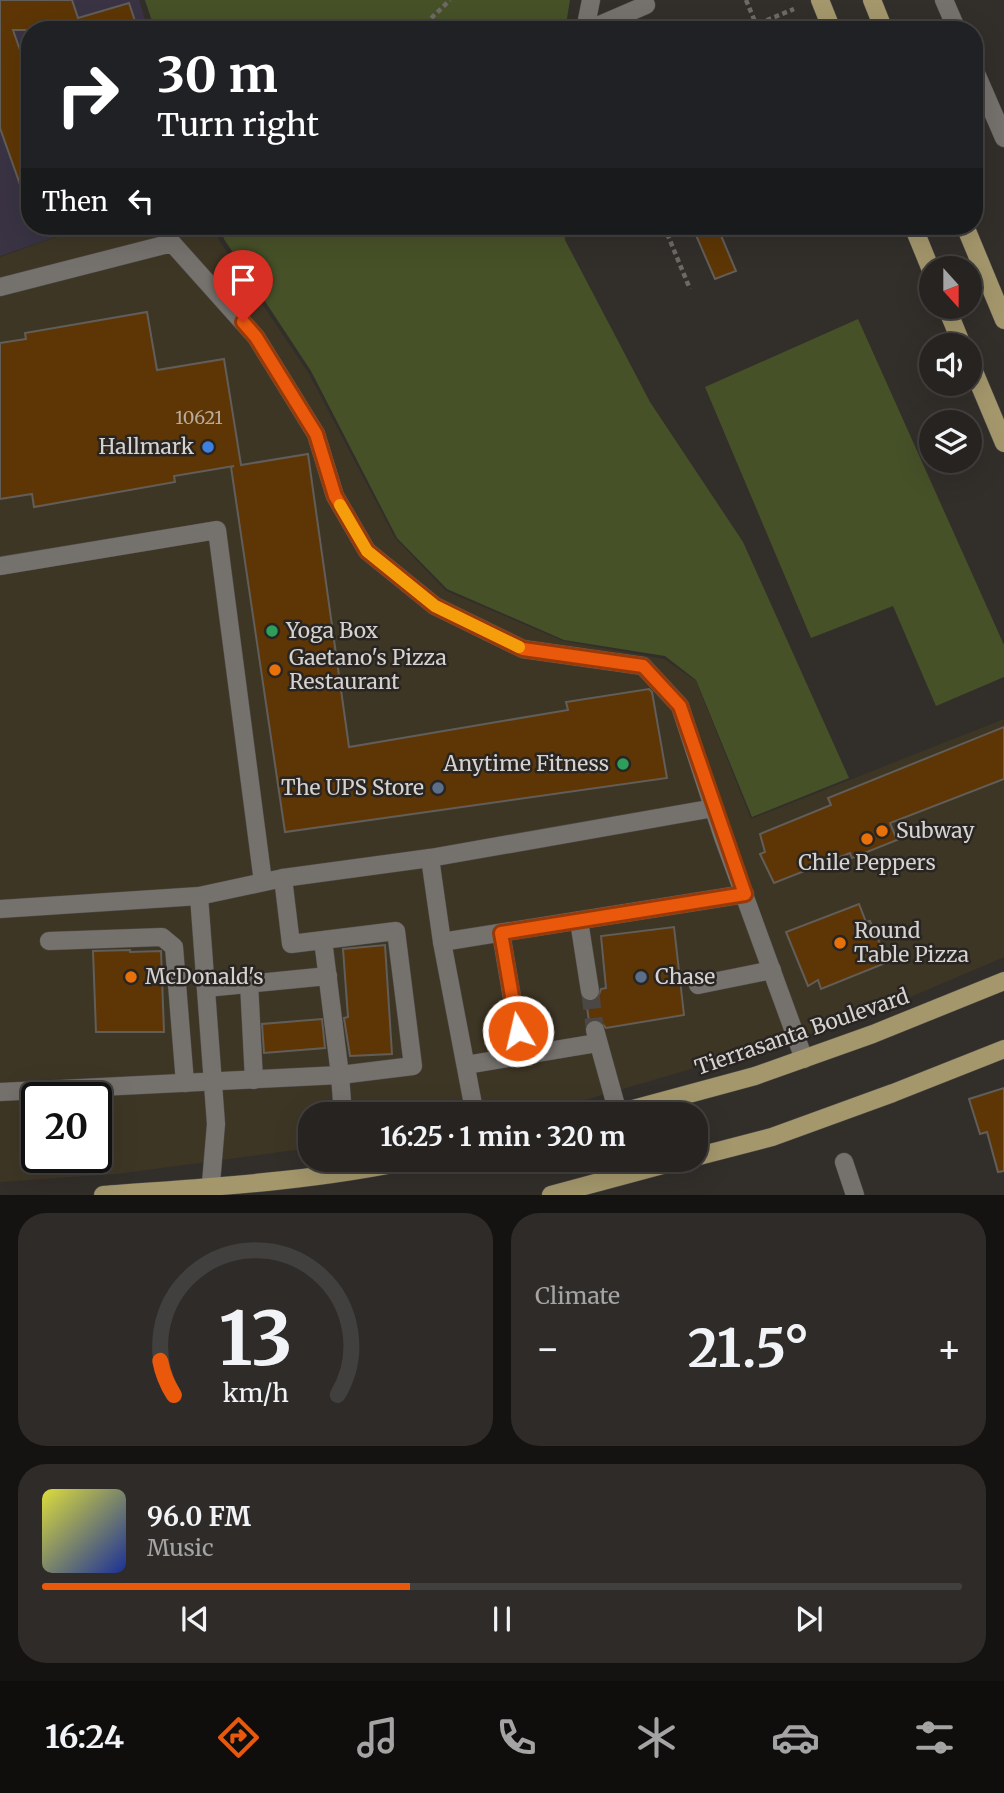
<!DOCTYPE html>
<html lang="en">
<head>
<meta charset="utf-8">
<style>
	body { margin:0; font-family:Merriweather,serif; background:#2e2b29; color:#f1f3f6; height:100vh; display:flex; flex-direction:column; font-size:26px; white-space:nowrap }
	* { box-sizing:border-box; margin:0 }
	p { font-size:23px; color:#a4a4a5 }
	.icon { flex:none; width:38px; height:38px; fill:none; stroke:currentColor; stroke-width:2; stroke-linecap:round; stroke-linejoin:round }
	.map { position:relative; height:1195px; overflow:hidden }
	.drawer { display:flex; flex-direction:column; gap:18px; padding:18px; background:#151312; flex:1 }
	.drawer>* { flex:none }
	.banner { position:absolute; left:21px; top:21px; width:962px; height:214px; border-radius:28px; box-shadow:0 7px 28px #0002,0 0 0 2px #42403e; background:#202124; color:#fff; overflow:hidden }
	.needle { width:46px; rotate:159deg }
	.buttons { position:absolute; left:919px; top:256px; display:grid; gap:14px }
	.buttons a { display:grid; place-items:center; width:63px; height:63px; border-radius:50%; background:#262320; box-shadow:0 7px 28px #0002,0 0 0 2px #42403e; font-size:35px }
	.speed { position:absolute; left:21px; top:1082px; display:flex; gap:14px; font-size:35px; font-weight:700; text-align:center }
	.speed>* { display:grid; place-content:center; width:91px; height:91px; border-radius:50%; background:#262320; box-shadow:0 7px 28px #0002,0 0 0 2px #42403e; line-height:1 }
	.speed .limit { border:4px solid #111; border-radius:10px; background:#fff; color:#111 }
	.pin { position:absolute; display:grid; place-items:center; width:60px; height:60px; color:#fff; margin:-72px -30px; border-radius:50% 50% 50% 0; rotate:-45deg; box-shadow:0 0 7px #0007 }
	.pin .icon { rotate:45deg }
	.me { position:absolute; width:77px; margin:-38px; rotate:351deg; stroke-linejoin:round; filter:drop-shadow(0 0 5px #0008) }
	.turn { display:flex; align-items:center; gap:24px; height:147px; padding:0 21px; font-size:32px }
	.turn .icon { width:91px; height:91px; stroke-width:2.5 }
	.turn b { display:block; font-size:49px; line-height:60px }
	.then { display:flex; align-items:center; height:66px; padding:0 21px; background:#0003; gap:14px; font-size:26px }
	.big { font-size:52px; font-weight:700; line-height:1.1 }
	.drawer .widget { flex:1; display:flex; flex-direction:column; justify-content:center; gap:10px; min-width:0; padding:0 24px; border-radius:28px; background:#2e2b29 }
	.drawer .dial { align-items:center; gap:0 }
	.dial svg { height:182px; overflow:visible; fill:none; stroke:#42403e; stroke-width:7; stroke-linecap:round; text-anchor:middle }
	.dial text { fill:#f1f3f6; stroke:none }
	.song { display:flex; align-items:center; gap:21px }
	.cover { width:84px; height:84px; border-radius:10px; background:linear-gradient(135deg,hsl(60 70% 55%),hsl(230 70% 35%)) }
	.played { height:7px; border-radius:4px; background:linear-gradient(90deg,#ea580c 40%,#42403e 40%) }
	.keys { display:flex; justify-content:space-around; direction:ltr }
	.heat { display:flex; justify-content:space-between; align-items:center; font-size:38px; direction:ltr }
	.drawer .tiles { flex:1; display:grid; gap:18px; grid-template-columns:1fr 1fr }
	.widget:last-child { grid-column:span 2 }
	.trip { position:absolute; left:298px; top:1102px; width:410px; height:70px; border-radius:28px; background:#262320; box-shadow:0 7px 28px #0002,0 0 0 2px #42403e; font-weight:700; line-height:70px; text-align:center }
	.tabs { display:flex; height:112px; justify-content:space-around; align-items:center; background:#0f0e0d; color:#a4a4a5 }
	.tabs .icon { width:49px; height:49px }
	.tabs .active { color:#ea580c }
	.tabs b { font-size:32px; color:#f1f3f6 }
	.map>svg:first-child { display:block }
</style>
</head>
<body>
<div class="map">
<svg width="1004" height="1195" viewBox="0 0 1004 1195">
	<rect width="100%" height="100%" fill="#322f2b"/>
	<!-- commercial -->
	<path fill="#3e3625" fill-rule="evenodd" d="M87,226H214L219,240L309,374L395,538L446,591L563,641L664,659L696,681L751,819L1004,719V957L854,1021L575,1103L511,1115H310V1148L116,1174L0,1182V257ZM37,1097H96V1157H37Z"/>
	<!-- education -->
	<polygon fill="#393344" points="0,0 139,0 148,30 30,30 30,226 87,226 0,256"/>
	<!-- green -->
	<g fill="#475128">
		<polygon points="145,0 570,0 565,30 155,30"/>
		<polygon points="220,226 564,226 565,240 650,402 743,542 849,778 752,817 696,680 665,656 564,640 447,589 397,538 311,371 224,239"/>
		<polygon points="858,319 1004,645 1004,677 936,706 893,606 811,638 705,387"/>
	</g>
	<!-- building -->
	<g fill="#5e3605" stroke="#615d59" stroke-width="2">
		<polygon points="0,0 72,0 78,18 129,3 138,30 13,30 30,79 30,204 27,204 0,128"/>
		<polygon points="692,226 717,226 736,271 715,279"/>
		<polygon points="147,312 157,370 224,359 241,465 308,454 349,747 568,710 566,702 649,689 652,692 667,778 285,832 231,467 234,466 174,476 175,482 34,507 32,494 0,499 0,343 26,339 25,333"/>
		<polygon points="1004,727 1004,779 890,823 897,840 852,858 850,853 774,883 760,854 765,852 760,834 831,805 828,798"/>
		<polygon points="859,904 866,922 870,921 888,962 821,989 818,980 808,986 786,932"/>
		<polygon points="674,927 684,1015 606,1028 598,1019 589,1021 586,1001 597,1000 601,989 606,988 601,936"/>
		<polygon points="385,945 392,1054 350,1056 344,1018 348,1017 343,949"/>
		<polygon points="130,950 130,952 161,951 164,1032 96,1032 93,951"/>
		<polygon points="322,1019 325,1048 264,1053 262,1024"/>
		<polygon points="1004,1088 1004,1171 998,1172 987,1132 980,1134 969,1099"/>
	</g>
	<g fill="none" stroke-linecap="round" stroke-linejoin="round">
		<!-- minor-tunnel -->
		<polyline stroke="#4a4744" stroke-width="18" stroke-dasharray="18 9" stroke-linecap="butt" points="590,991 595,1030"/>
		<!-- minor casing -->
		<g stroke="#4e4b49" stroke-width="19">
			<g id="minor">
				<polyline points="944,0 957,30"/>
				<polyline points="585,30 591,0"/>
				<polyline points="588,30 646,5"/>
				<polyline points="975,71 1004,138"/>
				<polyline points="0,287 172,243 256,337 316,434 335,496 367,551 435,606 523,649 643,666 680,706 723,837 804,1059"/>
				<polyline points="0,566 217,530 263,882"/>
				<polyline points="430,858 442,942 475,1115"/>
				<polyline points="283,878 291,944 396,931 413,1066 340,1075 323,940"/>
				<polyline points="199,896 216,1124 210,1195"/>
				<polyline points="0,909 199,896 283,878 430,858 714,808"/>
				<polyline points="579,921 590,991"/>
				<polyline points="501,933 522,1056"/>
				<polyline points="49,941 162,937 174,947 185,1083"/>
				<polyline points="442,942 745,894"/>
				<polyline points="249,983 254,1080"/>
				<polyline points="698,985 772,970"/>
				<polyline points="206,988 328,976"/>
				<polyline points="595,1030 618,1113"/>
				<polyline points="466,1065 597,1043"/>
				<polyline points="0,1092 340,1075 343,1115"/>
				<polyline points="844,1162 855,1195"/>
			</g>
		</g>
		<!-- major casing -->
		<g stroke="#4e4b49" stroke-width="19">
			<g id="major">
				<polyline points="820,0 832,30"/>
				<polyline points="872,0 884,30"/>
				<polyline points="913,226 931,270"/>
				<polyline points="965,226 1004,320"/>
				<polyline points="946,306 962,345"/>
				<polyline points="970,362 1004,443"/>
				<polyline points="611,1115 755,1076 873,1034 1004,981"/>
				<polyline points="695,1157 772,1137 893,1093 1004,1049"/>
				<path d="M103,1195C206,1187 311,1182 412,1160"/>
				<polyline points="551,1195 681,1160"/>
			</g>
		</g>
		<!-- path -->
		<g stroke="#6c6966" stroke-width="4.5" stroke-dasharray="5 3.5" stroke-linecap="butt">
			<polyline points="746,0 756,24"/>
			<polyline points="419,30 450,0"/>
			<polyline points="743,30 794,9"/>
			<polyline points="664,226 690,289"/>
		</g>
		<!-- minor -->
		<use href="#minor" stroke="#75716d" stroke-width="18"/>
		<!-- major -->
		<use href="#major" stroke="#a4976c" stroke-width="18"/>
	</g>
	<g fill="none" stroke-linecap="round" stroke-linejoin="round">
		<!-- route casing -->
		<g stroke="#983908" stroke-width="18">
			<polyline id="route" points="243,322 256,337 316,434 335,496 367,551 435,606 523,649 643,666 680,706 745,894 501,933 518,1031"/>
		</g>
		<!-- route -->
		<use href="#route" stroke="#ea580c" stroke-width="12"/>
		<!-- slow -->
		<polyline stroke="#f59e0b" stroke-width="12" points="340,505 367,551 435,606 519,647"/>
	</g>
	<!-- markers -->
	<circle fill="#3f7fe0" stroke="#282522" stroke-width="2.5" cx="208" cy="447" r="7"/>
	<g fill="#2e9e5b" stroke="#282522" stroke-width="2.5">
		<circle cx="272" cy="631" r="7"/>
		<circle cx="623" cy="764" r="7"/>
	</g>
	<g fill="#e8710a" stroke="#282522" stroke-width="2.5">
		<circle cx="275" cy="670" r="7"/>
		<circle cx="882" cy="831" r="7"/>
		<circle cx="867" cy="839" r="7"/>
		<circle cx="840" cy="943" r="7"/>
		<circle cx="131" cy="977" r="7"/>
	</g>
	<g fill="#5c6f8a" stroke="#282522" stroke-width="2.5">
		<circle cx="438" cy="788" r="7"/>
		<circle cx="641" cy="977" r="7"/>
	</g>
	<g text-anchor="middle" stroke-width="5" stroke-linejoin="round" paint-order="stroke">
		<!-- number labels -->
		<g font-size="18" fill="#b7ab9d">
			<text x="199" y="424">10621</text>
		</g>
		<!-- poi labels -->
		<g font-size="21" fill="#d5d2d0" stroke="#282522" text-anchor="start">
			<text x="194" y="454" text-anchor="end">Hallmark</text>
			<text x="286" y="638">Yoga Box</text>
			<text x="289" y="665">Gaetano's Pizza<tspan x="289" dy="24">Restaurant</tspan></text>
			<text x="609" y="771" text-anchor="end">Anytime Fitness</text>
			<text x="424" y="795" text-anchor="end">The UPS Store</text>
			<text x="896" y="838">Subway</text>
			<text x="867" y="870" text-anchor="middle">Chile Peppers</text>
			<text x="854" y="938">Round<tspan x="854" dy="24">Table Pizza</tspan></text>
			<text x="145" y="984">McDonald's</text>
			<text x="655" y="984">Chase</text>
		</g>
		<!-- street labels -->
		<g font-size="21" fill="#d5d2d0" stroke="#282522">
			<text transform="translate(802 1032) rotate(-19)" y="7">Tierrasanta Boulevard</text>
		</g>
	</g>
</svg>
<div class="buttons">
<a><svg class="needle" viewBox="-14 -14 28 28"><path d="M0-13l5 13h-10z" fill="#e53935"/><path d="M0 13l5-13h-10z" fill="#a4a4a5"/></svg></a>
<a><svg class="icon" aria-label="sound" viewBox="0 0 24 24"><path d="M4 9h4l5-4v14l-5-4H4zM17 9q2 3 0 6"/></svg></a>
<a><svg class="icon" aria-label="layers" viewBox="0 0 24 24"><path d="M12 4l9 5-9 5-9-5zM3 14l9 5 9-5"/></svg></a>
</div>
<div class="speed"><div class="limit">20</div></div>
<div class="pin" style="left:243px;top:322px;background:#d93025"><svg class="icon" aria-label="arrive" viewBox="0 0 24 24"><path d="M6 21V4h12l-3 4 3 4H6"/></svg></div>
<svg class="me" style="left:518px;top:1031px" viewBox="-20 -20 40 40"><circle r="17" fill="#ea580c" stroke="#fff" stroke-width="3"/><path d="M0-11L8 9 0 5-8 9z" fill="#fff"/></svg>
<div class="trip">16:25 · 1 min · 320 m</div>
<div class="banner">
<div class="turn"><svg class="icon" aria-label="right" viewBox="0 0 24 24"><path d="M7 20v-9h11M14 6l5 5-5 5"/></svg><div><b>30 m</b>Turn right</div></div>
<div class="then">Then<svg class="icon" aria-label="left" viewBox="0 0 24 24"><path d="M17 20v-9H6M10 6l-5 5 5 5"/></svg></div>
</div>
</div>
<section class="drawer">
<div class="tiles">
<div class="widget dial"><svg viewBox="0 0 100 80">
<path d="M14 69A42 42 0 1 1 86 69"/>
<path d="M14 69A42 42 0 0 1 8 54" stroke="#ea580c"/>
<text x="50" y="56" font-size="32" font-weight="700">13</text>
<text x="50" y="72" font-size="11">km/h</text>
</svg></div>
<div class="widget"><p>Climate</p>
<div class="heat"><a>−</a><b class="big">21.5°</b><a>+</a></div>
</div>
<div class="widget">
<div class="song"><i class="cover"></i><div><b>96.0 FM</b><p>Music</p></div></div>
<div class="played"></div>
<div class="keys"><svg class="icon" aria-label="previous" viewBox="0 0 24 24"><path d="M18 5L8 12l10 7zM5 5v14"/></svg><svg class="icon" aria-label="pause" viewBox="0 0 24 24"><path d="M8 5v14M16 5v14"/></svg><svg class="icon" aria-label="next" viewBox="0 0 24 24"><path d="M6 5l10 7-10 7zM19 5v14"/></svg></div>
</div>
</div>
</section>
<nav class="tabs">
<b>16:24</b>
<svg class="icon active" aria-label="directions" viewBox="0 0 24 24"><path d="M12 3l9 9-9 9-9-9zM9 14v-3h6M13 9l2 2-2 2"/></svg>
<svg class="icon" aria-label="music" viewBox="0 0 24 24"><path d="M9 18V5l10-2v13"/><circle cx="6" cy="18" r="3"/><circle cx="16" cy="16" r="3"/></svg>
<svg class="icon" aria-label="phone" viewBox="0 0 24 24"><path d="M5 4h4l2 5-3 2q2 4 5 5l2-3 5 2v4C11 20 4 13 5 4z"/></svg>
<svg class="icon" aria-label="climate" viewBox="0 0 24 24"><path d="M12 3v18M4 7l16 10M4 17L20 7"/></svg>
<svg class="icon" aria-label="car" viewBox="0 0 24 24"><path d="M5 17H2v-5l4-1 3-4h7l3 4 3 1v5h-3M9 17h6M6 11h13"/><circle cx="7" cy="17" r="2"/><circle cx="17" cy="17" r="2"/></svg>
<svg class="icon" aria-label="filters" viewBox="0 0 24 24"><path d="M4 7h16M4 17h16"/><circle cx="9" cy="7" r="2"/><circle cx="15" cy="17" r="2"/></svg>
</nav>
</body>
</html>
